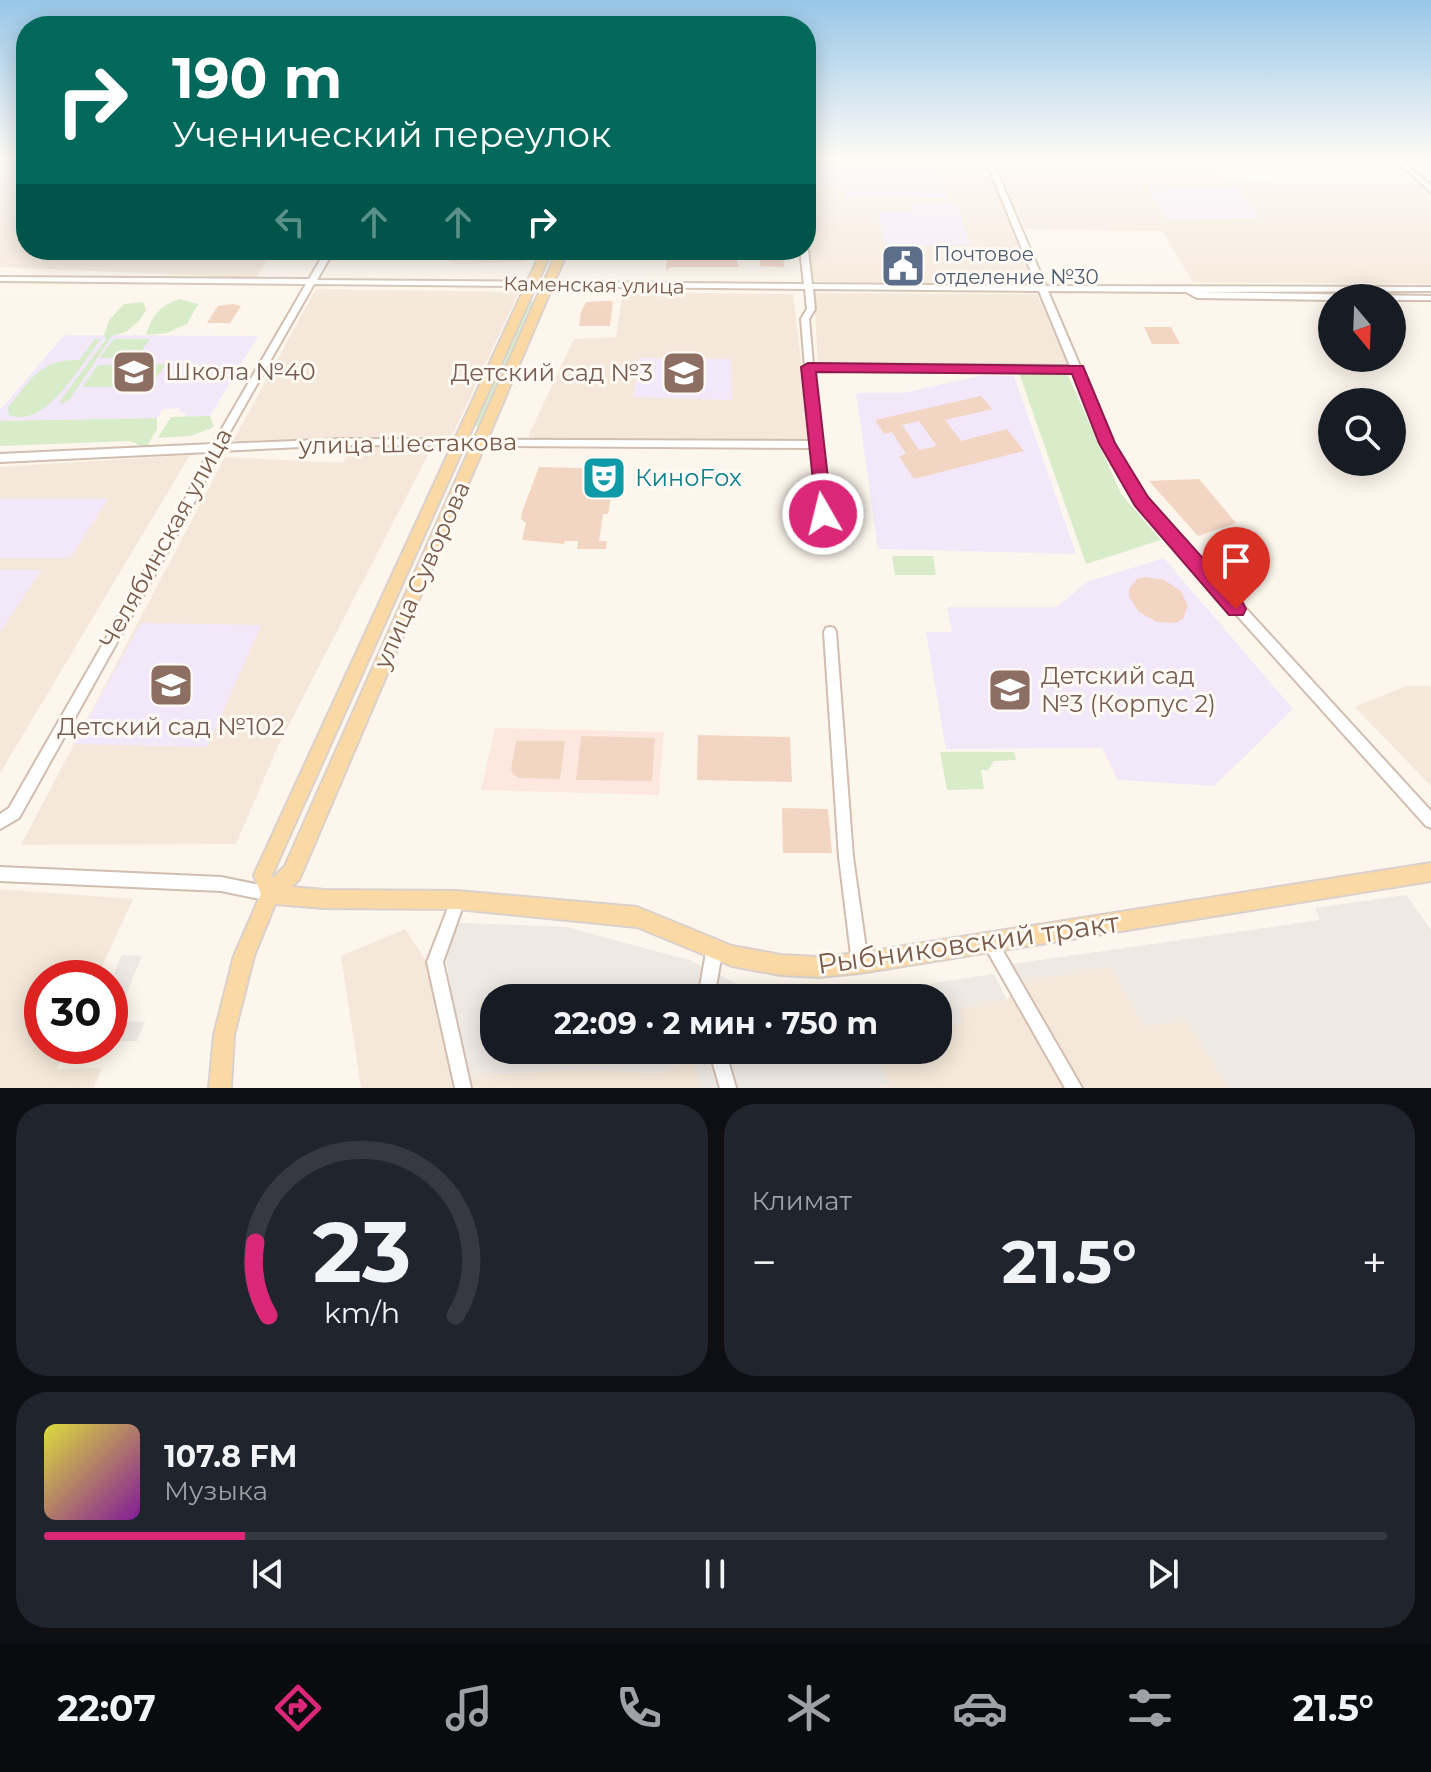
<!DOCTYPE html>
<html lang="ru">
<head>
<meta charset="utf-8">
<style>
	body { margin:0; font-family:Montserrat,sans-serif; background:#20242c; color:#f1f3f6; height:100vh; display:flex; flex-direction:column; font-size:30px; white-space:nowrap }
	* { box-sizing:border-box; margin:0 }
	p { font-size:26px; color:#9ea1a6 }
	.icon { flex:none; width:44px; height:44px; fill:none; stroke:currentColor; stroke-width:2; stroke-linecap:round; stroke-linejoin:round }
	.map { position:relative; height:1088px; overflow:hidden }
	.side { display:flex; flex-direction:column; gap:16px; padding:16px; background:#0d0f14; flex:1 }
	.side>* { flex:none }
	.banner { position:absolute; left:16px; top:16px; width:800px; height:244px; border-radius:32px; box-shadow:0 4px 20px #0003; background:#00695c; color:#fff; overflow:hidden }
	.needle { width:52px; rotate:161deg }
	.fabs { position:absolute; left:1318px; top:284px; display:grid; gap:16px }
	.fabs a { display:grid; place-items:center; width:88px; height:88px; border-radius:50%; background:#171b24; box-shadow:0 4px 20px #0003; font-size:40px }
	.speed { position:absolute; left:24px; top:960px; display:flex; gap:16px; font-size:40px; font-weight:700; text-align:center }
	.speed>* { display:grid; place-content:center; width:104px; height:104px; border-radius:50%; background:#171b24; box-shadow:0 4px 20px #0003; line-height:1 }
	.speed .limit { border:12px solid #d22; background:#fff; color:#111 }
	.pin { position:absolute; display:grid; place-items:center; width:68px; height:68px; color:#fff; margin:-82px -34px; border-radius:50% 50% 50% 0; rotate:-45deg; box-shadow:0 0 8px #0007 }
	.pin .icon { rotate:45deg }
	.me { position:absolute; width:88px; margin:-44px; rotate:352deg; stroke-linejoin:round; filter:drop-shadow(0 0 6px #0008) }
	.turn { display:flex; align-items:center; gap:28px; height:168px; padding:0 24px; font-size:36px }
	.turn .icon { width:104px; height:104px; stroke-width:2.5 }
	.turn b { display:block; font-size:56px; line-height:68px }
	.lanes { display:flex; align-items:center; height:76px; padding:0 24px; background:#0003; justify-content:center; gap:40px; direction:ltr }
	.lanes .off { opacity:.35 }
	.big { font-size:60px; font-weight:700; line-height:1.1 }
	.side .widget { flex:1; display:flex; flex-direction:column; justify-content:center; gap:12px; min-width:0; padding:0 28px; border-radius:32px; background:#20242c }
	.side .dial { align-items:center; gap:0 }
	.dial svg { height:208px; overflow:visible; fill:none; stroke:#363941; stroke-width:7; stroke-linecap:round; text-anchor:middle }
	.dial text { fill:#f1f3f6; stroke:none }
	.song { display:flex; align-items:center; gap:24px }
	.cover { width:96px; height:96px; border-radius:12px; background:linear-gradient(135deg,hsl(60 70% 55%),hsl(290 70% 35%)) }
	.played { height:8px; border-radius:4px; background:linear-gradient(90deg,#db2777 15%,#363941 15%) }
	.keys { display:flex; justify-content:space-around; direction:ltr }
	.heat { display:flex; justify-content:space-between; align-items:center; font-size:44px; direction:ltr }
	.side .tiles { flex:1; display:grid; gap:16px; grid-template-columns:1fr 1fr }
	.widget:last-child { grid-column:span 2 }
	.trip { position:absolute; left:480px; top:984px; width:472px; height:80px; border-radius:32px; background:#171b24; box-shadow:0 4px 20px #0003; font-weight:700; line-height:80px; text-align:center }
	.tab-bar { display:flex; height:128px; justify-content:space-around; align-items:center; background:#090b0e; color:#9ea1a6 }
	.tab-bar .icon { width:56px; height:56px }
	.tab-bar .current { color:#db2777 }
	.tab-bar b { font-size:36px; color:#f1f3f6 }
	.map>svg:first-child { display:block }
</style>
</head>
<body>
<div class="map">
<svg width="1431" height="1088" viewBox="0 0 1431 1088">
	<rect width="100%" height="100%" fill="#fdf6ec"/>
	<!-- residential -->
	<g fill="#f5e8da">
		<polygon points="0,158 26,158 26,250 273,250 256,278 0,267"/>
		<polygon points="806,158 983,158 1035,285 814,281 806,215"/>
		<polygon points="993,158 1207,158 1226,182 1431,184 1431,284 1193,282 1162,231 1025,229"/>
		<polygon points="439,250 532,250 526,262 455,264 437,255"/>
		<polygon points="570,250 750,250 750,255 568,255"/>
		<polygon points="316,289 519,292 452,436 233,441"/>
		<polygon points="623,292 793,294 811,443 527,439 574,339 616,337"/>
		<polygon points="814,293 1037,294 1069,367 818,366"/>
		<polygon points="352,446 432,447 278,746 236,844 21,845 225,457 343,463"/>
		<polygon points="190,455 0,773 0,467"/>
		<polygon points="1406,686 1431,686 1431,786 1355,707"/>
		<polygon points="0,889 133,899 97,978 42,978 42,1046 66,1046 57,1069 102,1068 94,1088 0,1088"/>
		<polygon points="405,929 452,999 469,1076 583,1069 656,1073 693,1060 701,1088 361,1088 341,956"/>
		<polygon points="1111,967 1144,1026 1186,1020 1229,1088 879,1088 889,1085 882,1062 903,1050 938,1050 938,1032 958,1009 1007,1000 1018,982"/>
	</g>
	<!-- commercial -->
	<polygon fill="#fde8e0" points="495,728 664,732 659,795 481,790"/>
	<!-- industrial -->
	<g fill="#efe9e4">
		<polygon points="1406,895 1431,930 1431,1088 1229,1088 1186,1020 1144,1026 1111,967 1018,982 1013,964 1320,920 1315,908"/>
		<polygon points="441,922 566,927 689,960 737,984 840,997 994,974 1007,1000 959,1009 963,1023 938,1032 938,998 494,998 494,1050 903,1050 882,1062 889,1085 879,1088 701,1088 692,1060 656,1073 583,1069 469,1076 452,999"/>
		<polygon points="122,955 142,956 115,1021 145,1022 137,1041 110,1041 110,983"/>
	</g>
	<!-- education -->
	<g fill="#f3e8fa">
		<polygon points="806,158 935,158 948,198 846,197 844,188 806,188"/>
		<polygon points="1145,185 1237,187 1260,218 1166,219"/>
		<polygon points="912,203 957,204 970,246 884,245 878,212 914,212"/>
		<polygon points="64,335 258,336 210,416 185,417 187,413 179,412 181,408 163,409 157,418 0,421 0,410"/>
		<polygon points="639,358 731,359 732,400 633,397"/>
		<polygon points="984,375 1014,376 1076,554 878,549 856,393 903,393"/>
		<polygon points="0,499 108,499 70,558 0,558"/>
		<polygon points="1164,558 1293,709 1214,786 1118,780 1102,748 946,749 926,632 952,632 947,607 1057,607 1087,582"/>
		<polygon points="0,570 41,570 0,632"/>
		<polygon points="141,623 261,625 207,747 74,744"/>
	</g>
	<!-- green -->
	<g fill="#d8ecc9">
		<path d="M179,299L198,304L187,324L167,333L146,335C151,316 161,305 179,299Z"/>
		<polygon points="530,301 535,301 480,426 474,426"/>
		<polygon points="143,302 146,310 139,321 126,332 112,336 70,399 62,404 60,401 106,339 104,335 109,320 124,304"/>
		<path d="M95,339H101C81,364 46,430 9,415L8,407C31,380 40,359 79,360Z"/>
		<polygon points="114,339 150,339 136,358 99,358"/>
		<polygon points="166,364 150,387 82,387 98,365"/>
		<polygon points="1018,370 1066,371 1121,494 1161,540 1086,564"/>
		<polygon points="210,416 214,427 190,436 158,438 171,417"/>
		<polygon points="157,418 157,429 146,448 130,441 0,446 0,421"/>
		<polygon points="892,556 933,556 936,575 895,575"/>
		<polygon points="940,752 1014,752 1016,760 994,761 988,770 981,770 984,789 947,790"/>
	</g>
	<!-- building -->
	<g fill="#f3d5c3" fill-rule="evenodd">
		<polygon points="775,251 783,255 784,267 760,266 760,258 767,259 766,253"/>
		<polygon points="667,258 736,259 739,267 671,267 666,270"/>
		<polygon points="602,301 613,301 610,326 579,326 581,312 586,302"/>
		<polygon points="233,304 241,306 230,323 207,323 218,306"/>
		<polygon points="1144,327 1171,327 1180,344 1152,344"/>
		<path d="M981,396L992,409L945,420L961,441L1007,429L1024,451L914,479L899,456L906,454L892,432L884,434L875,420ZM919,421L937,446L919,450L902,425Z"/>
		<polygon points="593,462 615,462 614,469 610,469 607,489 612,490 608,514 603,514 599,541 607,541 606,549 577,549 578,541 565,541 564,544 522,540 526,523 521,519 522,512 539,467 582,468 582,465 593,466"/>
		<polygon points="1199,479 1236,523 1198,536 1149,481"/>
		<polygon points="1145,577 1164,580 1181,591 1188,606 1183,619 1176,623 1157,622 1139,612 1129,597 1129,589 1137,579"/>
		<polygon points="698,735 790,737 792,782 697,780"/>
		<polygon points="581,736 655,738 652,781 576,780"/>
		<polygon points="516,741 565,741 560,779 519,778 513,774 511,769"/>
		<polygon points="782,808 828,809 832,853 783,853"/>
	</g>
	<g fill="none" stroke-linecap="round" stroke-linejoin="round">
		<!-- minor casing -->
		<g stroke="#d1beb0" stroke-width="4">
			<g id="minor">
				<path d="M985,158H991L1046,286L1431,287V291L1197,292L1431,296V300H1392V298H1332V300L1197,298L1186,292L1048,291L1080,366L1083,369L1081,371L1112,443L1145,498L1431,811V828L1426,826L1137,504L1102,443L1073,372L813,370L828,514L823,518L818,514L812,448L341,445L219,451L188,515L19,818L0,829V814L9,808L179,511L209,452L0,462V454L213,444L306,284L0,281V277L309,279L326,250H334L317,280L804,284L800,250H806V248L808,250L812,284L1037,286ZM314,284L805,289L807,309L801,319L811,441L341,439L223,444ZM813,289L1039,291L1070,366L813,364L809,319L815,309Z"/>
				<polygon points="1393,158 1400,158 1431,186 1431,192"/>
				<polygon points="830,627 834,628 836,632 853,857 868,963 866,969 860,971 854,969 852,963 839,857 824,632 826,628"/>
				<polygon points="0,867 221,877 270,887 275,889 277,894 275,899 270,901 221,891 0,881"/>
				<polygon points="458,893 463,895 465,900 443,962 471,1088 455,1088 427,962 453,895"/>
				<polygon points="990,934 995,937 1082,1088 1065,1088 985,947 982,942 985,937"/>
				<polygon points="715,939 720,942 723,947 714,998 698,998 707,947 710,942"/>
				<polygon points="709,1050 725,1050 736,1088 720,1088"/>
			</g>
		</g>
		<!-- major casing -->
		<g stroke="#dad1cd" stroke-width="4">
			<polygon id="major" points="542,250 552,250 272,875 273,878 285,866 558,250 568,250 299,880 291,887 324,890 458,891 637,907 732,946 781,955 818,957 860,953 1431,863 1431,881 860,973 818,977 781,975 732,966 637,927 458,909 324,908 275,904 254,956 234,1035 231,1088 209,1088 214,1035 234,956 261,894 254,875"/>
		</g>
		<!-- minor -->
		<use href="#minor" fill="#fff" fill-rule="evenodd"/>
		<!-- major -->
		<use href="#major" fill="#fbd9a5" fill-rule="evenodd"/>
	</g>
	<!-- sky -->
	<linearGradient id="sky" x2="0" y2="1"><stop stop-color="#97c7e8"/><stop offset="0.51" stop-color="#fefbf6"/><stop offset="1" stop-color="#fefbf6" stop-opacity="0"/></linearGradient>
	<rect width="1431" height="310" fill="url(#sky)"/>
	<!-- route -->
	<polygon fill="#db2777" stroke="#8e194d" stroke-width="2" points="808,363 1083,366 1115,443 1148,497 1243,603 1246,609 1243,615 1229,615 1135,506 1099,443 1072,374 816,372 832,514 829,519 817,519 801,367"/>
	<!-- icons -->
	<defs>
		<g id="civic-square" transform="scale(2.3)"><rect x="-9" y="-9" width="18" height="18" rx="4" fill="#5c6f8a" stroke="#fffaf3"/><path d="M-.6-6.5H3V-4.5H.6V-3L4-1V1h2V6H-6V1h2V-1L-.6-3ZM-1.2 2.5V6h2.4V2.5Z" fill="#fff"/></g>
		<g id="school-square" transform="scale(2.3)"><rect x="-9" y="-9" width="18" height="18" rx="4" fill="#8d6e63" stroke="#fffaf3"/><path d="M0-5L7-2L0 1L-7-2ZM-4 1L0 2.5L4 1V4Q0 6-4 4Z" fill="#fff"/></g>
		<g id="theatre-square" transform="scale(2.3)"><rect x="-9" y="-9" width="18" height="18" rx="4" fill="#0f9aa8" stroke="#fffaf3"/><path d="M-5-5.5Q0-4 5-5.5V0Q5 5 0 6Q-5 5-5 0ZM-3.3-2.5H-1v1.5H-3.3ZM1-2.5H3.3v1.5H1ZM-2.8 1Q0 5.5 2.8 1Z" fill="#fff"/></g>
	</defs>
	<g fill-rule="evenodd">
		<use href="#civic-square" x="903" y="266"/>
		<use href="#school-square" x="134" y="372"/>
		<use href="#school-square" x="684" y="373"/>
		<use href="#theatre-square" x="604" y="478"/>
		<use href="#school-square" x="171" y="685"/>
		<use href="#school-square" x="1010" y="690"/>
	</g>
	<g text-anchor="middle" stroke-width="6" stroke-linejoin="round" paint-order="stroke">
		<!-- far-service labels -->
		<g font-size="20" fill="#4e5e75" stroke="#fffaf3" text-anchor="start">
			<text x="934" y="261">Почтовое<tspan x="934" dy="23">отделение №30</tspan></text>
		</g>
		<!-- far-street labels -->
		<g font-size="20" fill="#7a5c4d" stroke="#fffaf3">
			<text transform="translate(594 285) rotate(1)" y="7">Каменская улица</text>
		</g>
		<!-- education labels -->
		<g font-size="24" fill="#785e54" stroke="#fffaf3" text-anchor="start">
			<text x="165" y="380">Школа №40</text>
			<text x="653" y="381" text-anchor="end">Детский сад №3</text>
			<text x="1041" y="684">Детский сад<tspan x="1041" dy="28">№3 (Корпус 2)</tspan></text>
			<text x="171" y="735" text-anchor="middle">Детский сад №102</text>
		</g>
		<!-- street labels -->
		<g font-size="24" fill="#7a5c4d" stroke="#fffaf3">
			<text transform="translate(408 444) rotate(-1)" y="8">улица Шестакова</text>
			<text transform="translate(166 538) rotate(-61)" y="8">Челябинская улица</text>
			<text transform="translate(422 575) rotate(-66)" y="8">улица Суворова</text>
		</g>
		<!-- culture labels -->
		<g font-size="24" fill="#0d838f" stroke="#fffaf3" text-anchor="start">
			<text x="635" y="486">КиноFox</text>
		</g>
		<!-- near-street labels -->
		<g font-size="28" fill="#7a5c4d" stroke="#fffaf3">
			<text transform="translate(968 943) rotate(-8)" y="10">Рыбниковский тракт</text>
		</g>
	</g>
</svg>
<div class="fabs">
<a><svg class="needle" viewBox="-14 -14 28 28"><path d="M0-13l5 13h-10z" fill="#e53935"/><path d="M0 13l5-13h-10z" fill="#9ea1a6"/></svg></a>
<a><svg class="icon" aria-label="search" viewBox="0 0 24 24"><circle cx="10" cy="10" r="6"/><path d="M15 15l6 6"/></svg></a>
</div>
<div class="speed"><div class="limit">30</div></div>
<div class="pin" style="left:1236px;top:609px;background:#d93025"><svg class="icon" aria-label="arrive" viewBox="0 0 24 24"><path d="M6 21V4h12l-3 4 3 4H6"/></svg></div>
<svg class="me" style="left:823px;top:514px" viewBox="-20 -20 40 40"><circle r="17" fill="#db2777" stroke="#fff" stroke-width="3"/><path d="M0-11L8 9 0 5-8 9z" fill="#fff"/></svg>
<div class="trip">22:09 · 2 мин · 750 m</div>
<div class="banner">
<div class="turn"><svg class="icon" aria-label="right" viewBox="0 0 24 24"><path d="M7 20v-9h11M14 6l5 5-5 5"/></svg><div><b>190 m</b>Ученический переулок</div></div>
<div class="lanes"><svg class="icon off" aria-label="left" viewBox="0 0 24 24"><path d="M17 20v-9H6M10 6l-5 5 5 5"/></svg><svg class="icon off" aria-label="ahead" viewBox="0 0 24 24"><path d="M12 20V5M6 11l6-6 6 6"/></svg><svg class="icon off" aria-label="ahead" viewBox="0 0 24 24"><path d="M12 20V5M6 11l6-6 6 6"/></svg><svg class="icon" aria-label="right" viewBox="0 0 24 24"><path d="M7 20v-9h11M14 6l5 5-5 5"/></svg></div>
</div>
</div>
<section class="side">
<div class="tiles">
<div class="widget dial"><svg viewBox="0 0 100 80">
<path d="M14 69A42 42 0 1 1 86 69"/>
<path d="M14 69A42 42 0 0 1 9 41" stroke="#db2777"/>
<text x="50" y="56" font-size="32" font-weight="700">23</text>
<text x="50" y="72" font-size="11">km/h</text>
</svg></div>
<div class="widget"><p>Климат</p>
<div class="heat"><a>−</a><b class="big">21.5°</b><a>+</a></div>
</div>
<div class="widget">
<div class="song"><i class="cover"></i><div><b>107.8 FM</b><p>Музыка</p></div></div>
<div class="played"></div>
<div class="keys"><svg class="icon" aria-label="previous" viewBox="0 0 24 24"><path d="M18 5L8 12l10 7zM5 5v14"/></svg><svg class="icon" aria-label="pause" viewBox="0 0 24 24"><path d="M8 5v14M16 5v14"/></svg><svg class="icon" aria-label="next" viewBox="0 0 24 24"><path d="M6 5l10 7-10 7zM19 5v14"/></svg></div>
</div>
</div>
</section>
<nav class="tab-bar">
<b>22:07</b>
<svg class="icon current" aria-label="directions" viewBox="0 0 24 24"><path d="M12 3l9 9-9 9-9-9zM9 14v-3h6M13 9l2 2-2 2"/></svg>
<svg class="icon" aria-label="music" viewBox="0 0 24 24"><path d="M9 18V5l10-2v13"/><circle cx="6" cy="18" r="3"/><circle cx="16" cy="16" r="3"/></svg>
<svg class="icon" aria-label="phone" viewBox="0 0 24 24"><path d="M5 4h4l2 5-3 2q2 4 5 5l2-3 5 2v4C11 20 4 13 5 4z"/></svg>
<svg class="icon" aria-label="climate" viewBox="0 0 24 24"><path d="M12 3v18M4 7l16 10M4 17L20 7"/></svg>
<svg class="icon" aria-label="car" viewBox="0 0 24 24"><path d="M5 17H2v-5l4-1 3-4h7l3 4 3 1v5h-3M9 17h6M6 11h13"/><circle cx="7" cy="17" r="2"/><circle cx="17" cy="17" r="2"/></svg>
<svg class="icon" aria-label="filters" viewBox="0 0 24 24"><path d="M4 7h16M4 17h16"/><circle cx="9" cy="7" r="2"/><circle cx="15" cy="17" r="2"/></svg>
<b>21.5°</b>
</nav>
</body>
</html>
